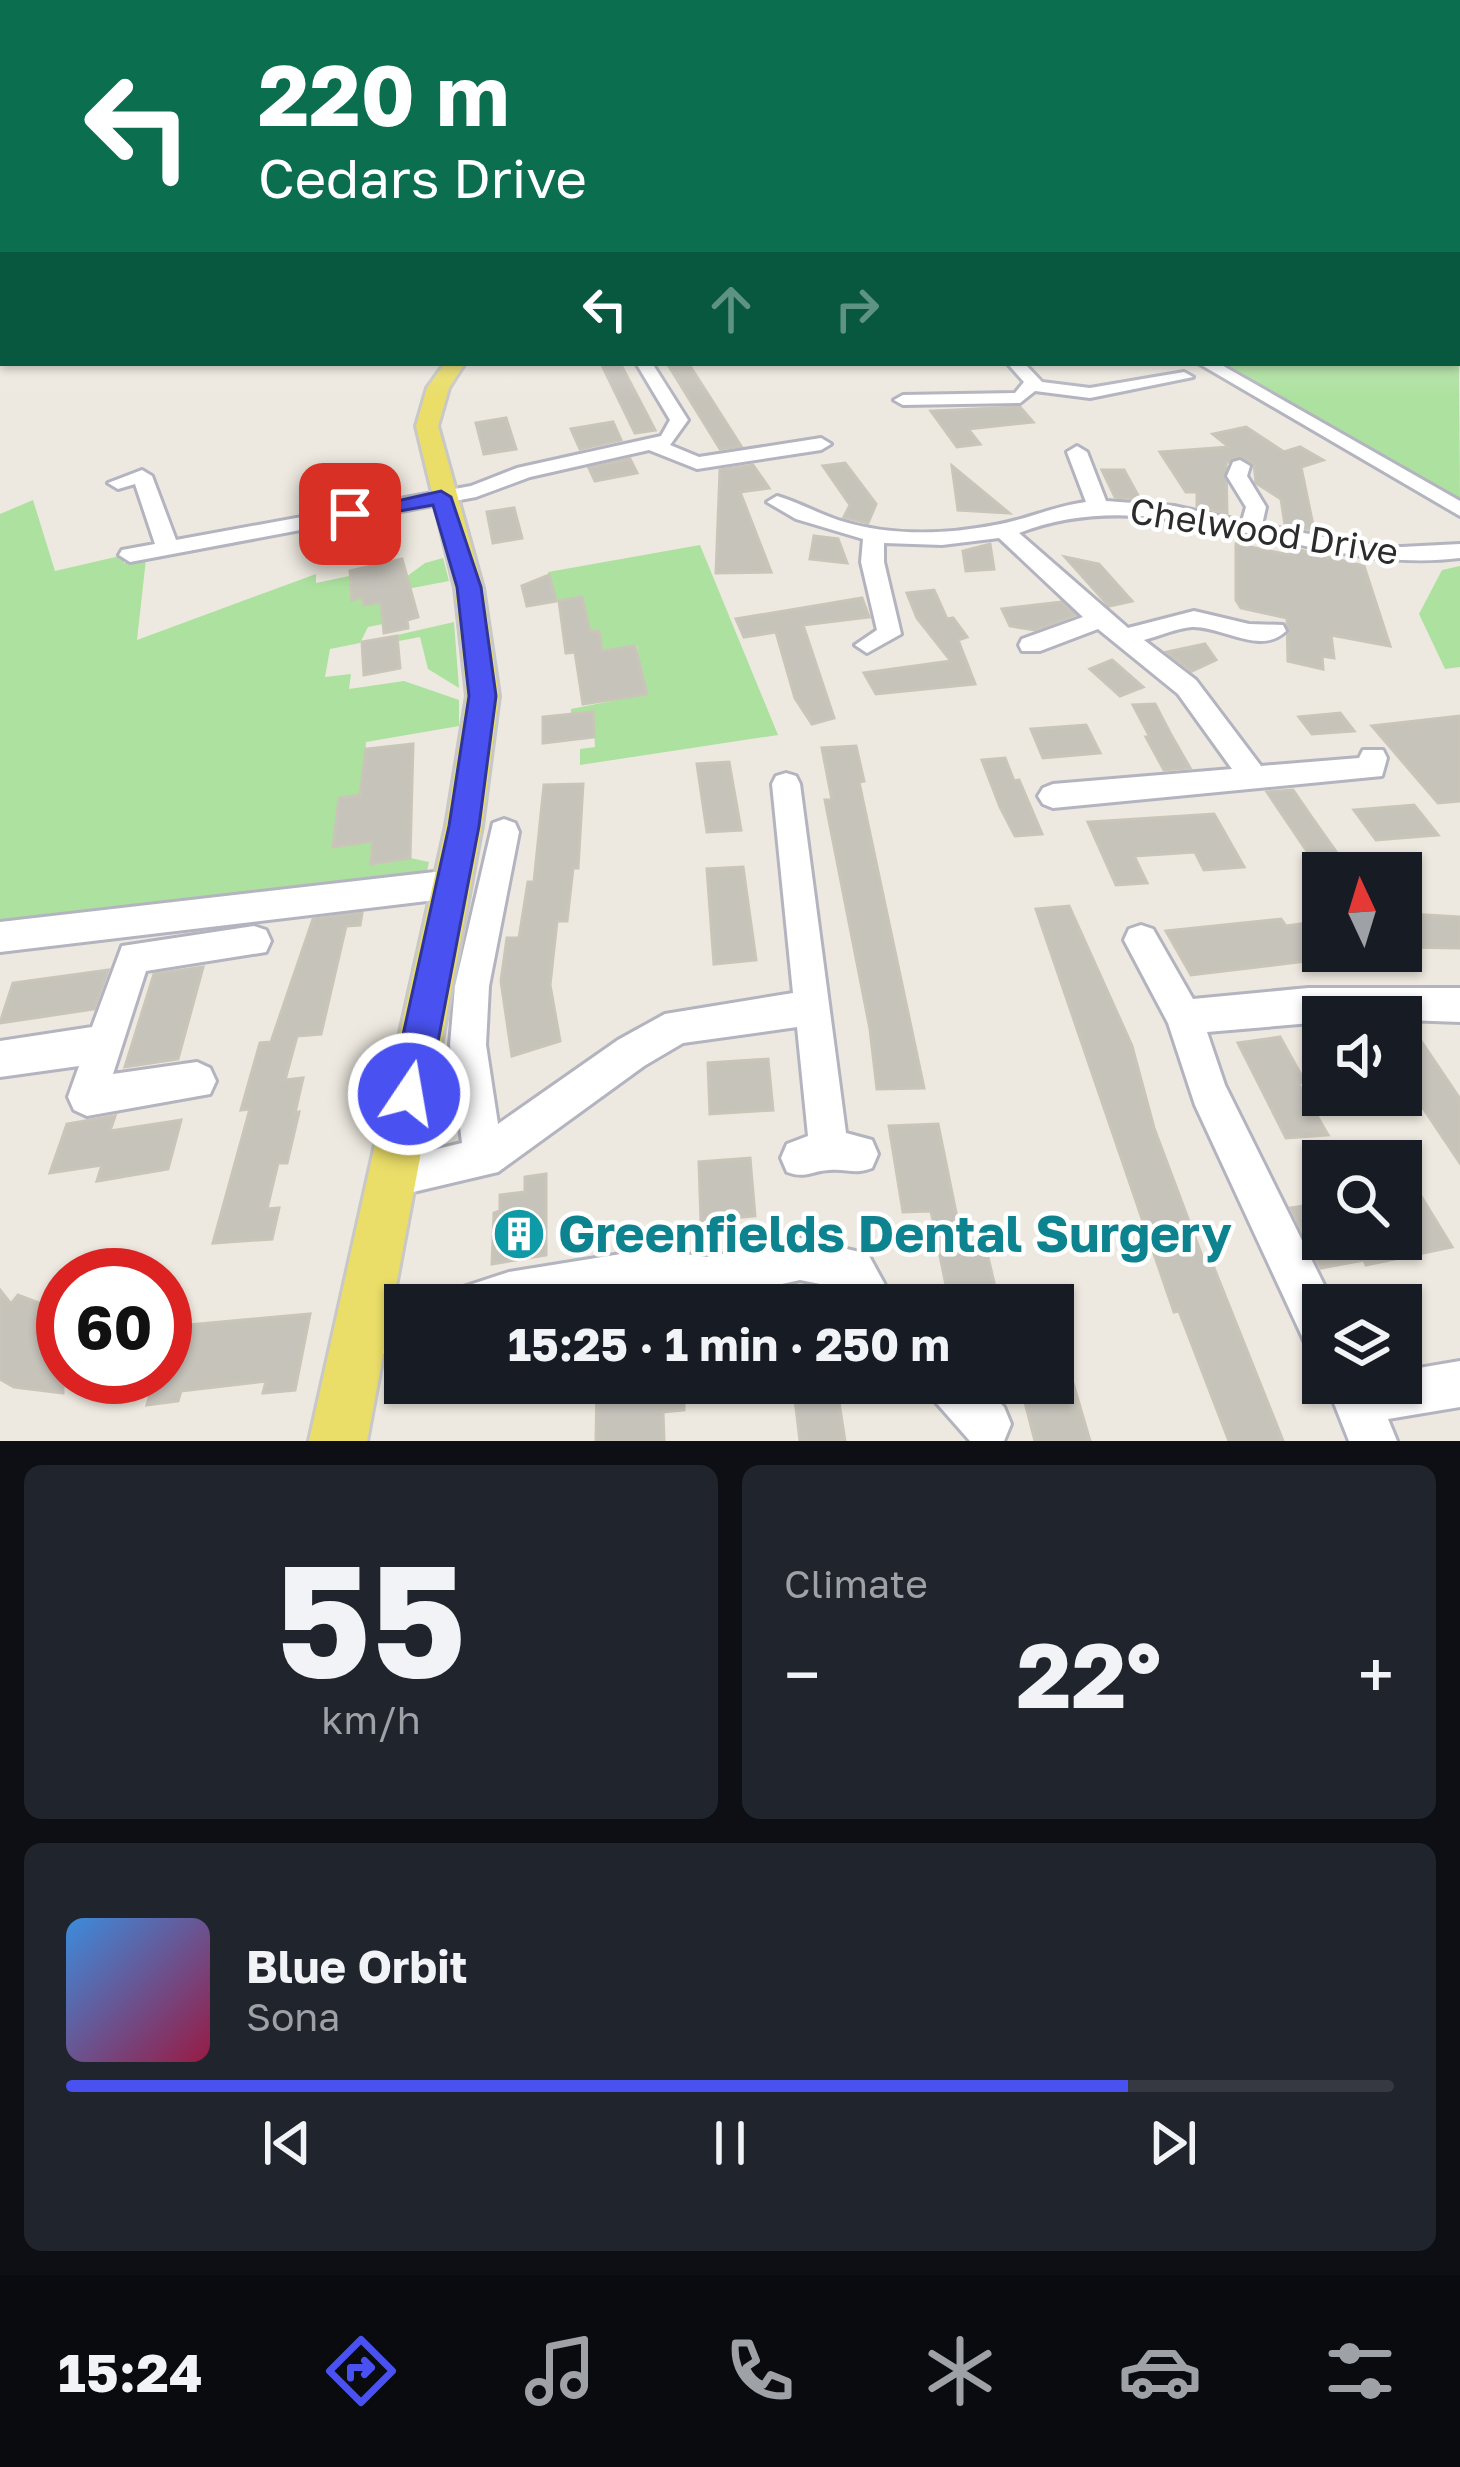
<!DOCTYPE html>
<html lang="en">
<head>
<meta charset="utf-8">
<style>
	body { margin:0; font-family:"Golos Text",sans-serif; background:#20242c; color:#f1f3f6; height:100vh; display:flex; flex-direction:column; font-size:45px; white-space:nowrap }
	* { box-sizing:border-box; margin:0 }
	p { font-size:39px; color:#9ea1a6 }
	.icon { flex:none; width:66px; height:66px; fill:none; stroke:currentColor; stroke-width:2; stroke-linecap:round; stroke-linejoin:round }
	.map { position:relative; height:1441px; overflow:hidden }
	.details { display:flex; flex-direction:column; gap:24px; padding:24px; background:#0d0f14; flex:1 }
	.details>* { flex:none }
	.hud { position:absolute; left:0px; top:0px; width:1461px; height:366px; box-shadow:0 3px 9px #0004; background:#0b6e4f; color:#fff; overflow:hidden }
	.needle { width:78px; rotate:356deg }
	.controls { position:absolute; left:1302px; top:852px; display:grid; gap:24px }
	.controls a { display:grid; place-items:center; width:120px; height:120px; border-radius:0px; background:#171b24; box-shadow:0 3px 9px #0004; font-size:60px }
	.speed { position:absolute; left:36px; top:1248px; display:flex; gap:24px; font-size:60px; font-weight:700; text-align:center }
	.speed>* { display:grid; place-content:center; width:156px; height:156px; border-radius:50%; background:#171b24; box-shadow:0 3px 9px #0004; line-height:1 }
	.speed .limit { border:18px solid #d22; background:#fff; color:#111 }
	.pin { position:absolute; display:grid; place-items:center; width:102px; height:102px; color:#fff; margin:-51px; border-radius:24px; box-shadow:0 6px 18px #0006 }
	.me { position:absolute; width:132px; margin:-66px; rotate:12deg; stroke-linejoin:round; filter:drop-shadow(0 0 9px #0008) }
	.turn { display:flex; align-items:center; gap:42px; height:252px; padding:0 60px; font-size:54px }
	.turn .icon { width:156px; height:156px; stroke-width:2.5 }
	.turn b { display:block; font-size:84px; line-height:102px }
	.lanes { display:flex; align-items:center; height:114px; padding:0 60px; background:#0003; justify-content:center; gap:60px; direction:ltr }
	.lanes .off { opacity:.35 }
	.big { font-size:90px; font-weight:700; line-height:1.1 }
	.details .card { flex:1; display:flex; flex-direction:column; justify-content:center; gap:18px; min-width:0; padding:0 42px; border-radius:18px; background:#20242c }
	.details .dial { align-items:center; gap:0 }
	.dial b { font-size:156px; line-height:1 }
	.song { display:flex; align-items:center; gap:36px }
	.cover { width:144px; height:144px; border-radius:18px; background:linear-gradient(135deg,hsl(210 70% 55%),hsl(340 70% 35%)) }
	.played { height:12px; border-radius:6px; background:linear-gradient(90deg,#4952f1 80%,#363941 80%) }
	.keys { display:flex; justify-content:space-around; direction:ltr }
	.heat { display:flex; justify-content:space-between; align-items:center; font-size:66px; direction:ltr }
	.details .tiles { flex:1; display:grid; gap:24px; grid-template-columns:1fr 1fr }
	.card:last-child { grid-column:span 2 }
	.trip { position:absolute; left:384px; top:1284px; width:690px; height:120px; border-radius:0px; background:#171b24; box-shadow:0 3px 9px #0004; font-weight:700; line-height:120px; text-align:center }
	.tab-bar { display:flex; height:192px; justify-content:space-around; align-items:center; background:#090b0e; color:#9ea1a6 }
	.tab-bar .icon { width:84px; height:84px }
	.tab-bar .selected { color:#4952f1 }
	.tab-bar b { font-size:54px; color:#f1f3f6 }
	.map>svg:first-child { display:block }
</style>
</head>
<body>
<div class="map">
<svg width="1460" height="1441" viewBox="0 0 1460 1441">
	<rect width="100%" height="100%" fill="#ede9e0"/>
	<!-- green -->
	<g fill="#ade19f">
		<polygon points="1458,231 1460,502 1218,363 1458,363"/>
		<polygon points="33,500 55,571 124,555 124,563 146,559 137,640 316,574 316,583 359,574 406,577 425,563 443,558 449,581 381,594 383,624 368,627 360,643 330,649 325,677 351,674 349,689 404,681 459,700 459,726 366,742 365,757 382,782 361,785 353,832 334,836 334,847 373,841 371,864 410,858 429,862 426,875 0,930 0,514"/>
		<polygon points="700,545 778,735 580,765 580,749 595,747 593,713 571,714 571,709 647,694 644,686 608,661 638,656 637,645 593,651 587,616 567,619 582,598 556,601 548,572"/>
		<polygon points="1460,566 1460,667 1445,669 1419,614 1442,570"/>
		<polygon points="454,622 459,688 428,669 420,637 372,646 371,641"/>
	</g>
	<!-- building -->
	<g fill="#c6c3bb" stroke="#c9c5b9" stroke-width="3">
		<polygon points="601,363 620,363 655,430 635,433"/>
		<polygon points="667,363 688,363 741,446 720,449"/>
		<polygon points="1020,407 1033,422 968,429 980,444 957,447 931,411"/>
		<polygon points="506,418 516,449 484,454 476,423"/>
		<polygon points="613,422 621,440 580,449 571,429"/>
		<polygon points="1246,427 1284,452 1300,447 1323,460 1301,467 1314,530 1285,525 1281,499 1256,483 1254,464 1242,456 1226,463 1227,513 1197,506 1197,492 1186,492 1160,452 1229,447 1213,434"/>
		<polygon points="630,459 637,473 595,481 589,468"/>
		<polygon points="845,463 876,504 868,523 844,517 850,505 823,466"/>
		<polygon points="753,465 769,488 740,492 771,572 716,573 720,470"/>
		<polygon points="952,466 1009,513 958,510"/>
		<polygon points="1102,470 1124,470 1140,499 1115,497"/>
		<polygon points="514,508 522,538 493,543 487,512"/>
		<polygon points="814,536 838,539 847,563 810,559"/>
		<polygon points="990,544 994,569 966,571 963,551"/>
		<polygon points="1236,544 1289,555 1288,547 1364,566 1390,646 1331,635 1334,658 1322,656 1323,669 1288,661 1287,618 1241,608 1236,600"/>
		<polygon points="1065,557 1099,564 1132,601 1109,606"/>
		<polygon points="402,559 418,617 407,620 408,628 384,633 381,602 364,605 363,597 352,600 350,571"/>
		<polygon points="549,575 556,601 527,606 522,586"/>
		<polygon points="934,590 947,619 953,618 967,637 958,640 975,684 876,694 864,673 951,661 917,618 907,593"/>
		<polygon points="582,597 590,632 599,631 602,651 635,646 647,694 583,704 575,652 566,653 559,601"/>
		<polygon points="862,598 869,617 803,625 834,718 812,724 795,698 776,632 744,637 736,619"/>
		<polygon points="1061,602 1075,615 1035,630 1010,626 1002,609"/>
		<polygon points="397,636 400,668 364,675 362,642"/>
		<polygon points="1205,644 1216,660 1192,671 1167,652"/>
		<polygon points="1112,660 1143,687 1120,696 1090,669"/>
		<polygon points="1155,704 1170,733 1190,768 1164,770 1146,737 1150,737 1133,705"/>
		<polygon points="593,712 594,737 543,743 543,717"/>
		<polygon points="1340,713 1354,731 1312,734 1299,717"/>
		<polygon points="1460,716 1460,801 1438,803 1372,726"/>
		<polygon points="1086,725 1100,753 1043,758 1031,729"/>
		<polygon points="413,744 410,858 371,864 373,841 333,847 339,798 360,795 366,749"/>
		<polygon points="856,746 864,781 859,782 924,1088 877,1089 870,1029 825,800 832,800 822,748"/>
		<polygon points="1005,758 1014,781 1019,780 1042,834 1015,836 1000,807 982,760"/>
		<polygon points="729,762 741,830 707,832 697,764"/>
		<polygon points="583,784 578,868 573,868 567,921 557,921 550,985 560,1041 512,1056 501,981 507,938 519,938 528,882 534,882 544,785"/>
		<polygon points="1293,790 1313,819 1349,870 1321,872 1267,792"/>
		<polygon points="1414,805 1438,835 1376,840 1354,810"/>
		<polygon points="1214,814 1244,867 1204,870 1195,852 1134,856 1147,883 1116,885 1088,822"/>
		<polygon points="743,867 756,960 714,964 707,869"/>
		<polygon points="1401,898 1409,914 1460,917 1460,948 1401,947"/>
		<polygon points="1069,906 1132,1046 1154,1128 1205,1264 1212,1263 1283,1441 1229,1441 1179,1311 1174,1312 1036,909"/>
		<polygon points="362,913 360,925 346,926 321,1034 297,1036 285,1080 303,1078 295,1113 299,1112 287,1163 278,1163 267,1209 279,1208 272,1239 213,1243 250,1109 241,1110 260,1043 271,1042 313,919"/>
		<polygon points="1281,919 1286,926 1323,921 1323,959 1191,975 1166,931"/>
		<polygon points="203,967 178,1059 125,1067 154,974"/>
		<polygon points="108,970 94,1009 0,1023 13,983"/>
		<polygon points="1417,1035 1460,1099 1460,1163 1401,1075 1401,1037"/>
		<polygon points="1280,1037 1305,1082 1298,1083 1328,1135 1286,1138 1238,1043"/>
		<polygon points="768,1059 773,1110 710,1114 708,1063"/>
		<polygon points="115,1116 110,1131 181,1120 168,1169 97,1181 102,1165 50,1173 67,1124"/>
		<polygon points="938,1124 962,1242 984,1240 999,1304 950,1305 931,1211 903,1212 889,1126"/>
		<polygon points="750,1158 755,1216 701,1221 699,1162"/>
		<polygon points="546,1174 546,1255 492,1264 494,1213 500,1211 500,1195 525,1192 525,1177"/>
		<polygon points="1416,1188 1452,1247 1366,1265 1364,1260 1321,1268 1291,1208 1323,1203 1323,1239 1401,1239 1401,1191"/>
		<polygon points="0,1290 11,1304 18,1295 63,1312 63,1393 14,1387 0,1379"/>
		<polygon points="310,1314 295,1390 263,1393 266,1381 181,1391 178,1401 147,1405 155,1377 165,1377 165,1327"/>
		<polygon points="597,1383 684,1383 684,1410 663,1412 664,1441 596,1441"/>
		<polygon points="793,1383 836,1383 845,1441 800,1441"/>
		<polygon points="1020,1383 1073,1383 1090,1441 1035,1441"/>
	</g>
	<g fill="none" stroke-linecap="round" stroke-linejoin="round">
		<!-- minor casing -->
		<g stroke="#b3b4bf" stroke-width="6">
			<g id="minor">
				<polygon points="1458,196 1460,196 1460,204 1458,203"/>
				<polygon points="636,363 652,363 688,420 670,445 699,457 821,438 831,444 821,450 697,469 649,450 530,477 476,497 130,562 119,555 122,550 155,544 135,484 118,489 108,483 142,470 152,476 176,540 471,486 517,468 661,436 670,420"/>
				<polygon points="1007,363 1024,363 1042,382 1090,388 1184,372 1193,377 1090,398 1035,391 1020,403 903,405 894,400 903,395 1015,393 1024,382"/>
				<polygon points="1198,363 1218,363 1460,501 1460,516"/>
				<path d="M1077,446L1087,452L1106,501L1174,506L1242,521L1246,507L1227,476L1233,462L1240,460L1250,466L1247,476L1266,507L1262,525L1382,548L1460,544V558C1311,577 1164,476 1019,533L1128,628L1194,611L1249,624L1283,625L1286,631C1261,656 1222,626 1192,627C1177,628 1159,636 1144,640L1196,680L1261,766L1359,758L1363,750H1383L1387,758L1382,776L1053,808L1043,804L1038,796L1043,788L1053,784L1232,769L1178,694L1098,629L1040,651H1022L1019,645L1022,639L1083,617L999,538L942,545L884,543V562L901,634L867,653L855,645L877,630L861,562L863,539L796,519L767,502L777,496C798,502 817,513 838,520C888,536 944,535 995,525C1026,520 1054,506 1086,502L1067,452Z"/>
				<path d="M786,773L796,776L800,784L846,1133L872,1140L878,1154L872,1168C855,1175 846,1168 829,1170C811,1171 805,1179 787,1172L781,1158L787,1144L808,1136L797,1027L683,1043L644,1066L498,1172L392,1197L378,1191L372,1177L378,1163L462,1143L450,1045L455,986L493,823L504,819L515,823L519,832L489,986L486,1045L498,1124L618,1040L665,1014L793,993L772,784L776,776Z"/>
				<polygon points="452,870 463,874 468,884 463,894 452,898 0,952 0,922"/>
				<polygon points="1141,925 1153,929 1193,999 1308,988 1460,988 1460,1022 1323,1017 1323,1022 1207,1032 1225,1085 1334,1305 1323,1305 1323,1353 1307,1347 1195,1105 1168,1023 1124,940 1129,929"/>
				<polygon points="254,926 266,930 271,941 266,952 146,971 113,1074 197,1062 210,1068 216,1081 210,1094 87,1116 74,1110 68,1097 79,1066 0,1077 0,1041 92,1027 122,946"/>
				<polygon points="800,1238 868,1254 896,1305 850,1305 840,1288 800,1280 706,1301 652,1291 572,1305 451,1305 457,1289 509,1272 652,1249 706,1257"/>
				<polygon points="405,1305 405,1349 359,1357 343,1351 337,1335 343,1319"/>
				<polygon points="1460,1361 1460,1407 1388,1419 1397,1441 1349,1441 1326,1383 1401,1383 1401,1371"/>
				<polygon points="926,1383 981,1383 1004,1407 1011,1424 1004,1441 970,1441 933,1399"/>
			</g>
		</g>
		<!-- major casing -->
		<g stroke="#c8c8c8" stroke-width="6">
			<polygon id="major" points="445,363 465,363 449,388 438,426 483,588 499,696 482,826 367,1441 309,1441 446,826 467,696 455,588 416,426 427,388"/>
		</g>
		<!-- minor -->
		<use href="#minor" fill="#fff" fill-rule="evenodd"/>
		<!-- major -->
		<use href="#major" fill="#eadd68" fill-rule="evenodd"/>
	</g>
	<!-- sky -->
	<linearGradient id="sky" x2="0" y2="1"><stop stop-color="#7bb7e8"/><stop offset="0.49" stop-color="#f7f5f1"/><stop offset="1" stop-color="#f7f5f1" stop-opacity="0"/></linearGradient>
	<rect width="1460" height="398" fill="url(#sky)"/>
	<!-- route -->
	<polygon fill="#4952f1" stroke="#2f359d" stroke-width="3" points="441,491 451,497 481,587 496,696 479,826 428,1094 423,1107 409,1113 396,1107 390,1094 449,826 469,696 457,587 433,505 350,520 339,514"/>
	<!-- icons -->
	<defs>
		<g id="building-disc" transform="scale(2.7)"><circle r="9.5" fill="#0f9aa8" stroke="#fff"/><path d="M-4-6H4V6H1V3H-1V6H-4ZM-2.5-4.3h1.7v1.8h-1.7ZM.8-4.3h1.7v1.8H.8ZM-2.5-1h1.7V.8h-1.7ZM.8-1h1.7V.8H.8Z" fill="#fff"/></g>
	</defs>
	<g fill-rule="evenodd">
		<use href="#building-disc" x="519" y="1234"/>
	</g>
	<g text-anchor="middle" stroke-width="9" stroke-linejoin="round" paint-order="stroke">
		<!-- far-street labels -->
		<g font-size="36" fill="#2c2c2c" stroke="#fff">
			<text transform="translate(1264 531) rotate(9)" y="13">Chelwood Drive</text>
		</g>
		<!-- near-culture labels -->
		<g font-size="51" font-weight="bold" fill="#0d838f" stroke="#fff" text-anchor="start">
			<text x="558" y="1252">Greenfields Dental Surgery</text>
		</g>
	</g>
</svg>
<div class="controls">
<a><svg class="needle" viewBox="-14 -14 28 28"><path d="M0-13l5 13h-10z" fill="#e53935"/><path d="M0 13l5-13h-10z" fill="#9ea1a6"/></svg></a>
<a><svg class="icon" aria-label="sound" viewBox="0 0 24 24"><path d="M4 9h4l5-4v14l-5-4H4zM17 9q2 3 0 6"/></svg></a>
<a><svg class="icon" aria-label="search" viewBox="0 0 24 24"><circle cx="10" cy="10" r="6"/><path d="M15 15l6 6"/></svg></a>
<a><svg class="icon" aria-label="layers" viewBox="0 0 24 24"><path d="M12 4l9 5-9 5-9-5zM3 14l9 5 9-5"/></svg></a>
</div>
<div class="speed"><div class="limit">60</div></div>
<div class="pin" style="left:350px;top:514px;background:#d93025"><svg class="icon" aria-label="arrive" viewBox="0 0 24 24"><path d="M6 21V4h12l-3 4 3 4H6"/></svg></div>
<svg class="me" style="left:409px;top:1094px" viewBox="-20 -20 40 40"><circle r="17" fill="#4952f1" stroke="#fff" stroke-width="3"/><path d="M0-11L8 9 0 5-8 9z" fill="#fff"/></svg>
<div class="trip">15:25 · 1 min · 250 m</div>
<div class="hud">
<div class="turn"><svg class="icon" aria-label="left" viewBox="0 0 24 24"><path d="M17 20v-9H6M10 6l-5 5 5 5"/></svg><div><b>220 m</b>Cedars Drive</div></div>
<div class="lanes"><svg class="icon" aria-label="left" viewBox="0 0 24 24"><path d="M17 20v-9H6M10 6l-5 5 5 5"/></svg><svg class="icon off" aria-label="ahead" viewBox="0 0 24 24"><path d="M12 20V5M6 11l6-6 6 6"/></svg><svg class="icon off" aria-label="right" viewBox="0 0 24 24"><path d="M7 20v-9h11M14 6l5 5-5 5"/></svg></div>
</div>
</div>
<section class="details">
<div class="tiles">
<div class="card dial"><b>55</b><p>km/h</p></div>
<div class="card"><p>Climate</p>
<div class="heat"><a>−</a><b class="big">22°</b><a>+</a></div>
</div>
<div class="card">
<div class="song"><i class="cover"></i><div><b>Blue Orbit</b><p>Sona</p></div></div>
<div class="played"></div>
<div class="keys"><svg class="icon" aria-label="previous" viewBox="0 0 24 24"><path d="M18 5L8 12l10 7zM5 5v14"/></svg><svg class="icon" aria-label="pause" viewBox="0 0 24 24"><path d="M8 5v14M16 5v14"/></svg><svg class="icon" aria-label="next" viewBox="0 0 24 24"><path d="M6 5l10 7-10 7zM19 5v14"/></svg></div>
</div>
</div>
</section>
<nav class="tab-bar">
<b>15:24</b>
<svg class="icon selected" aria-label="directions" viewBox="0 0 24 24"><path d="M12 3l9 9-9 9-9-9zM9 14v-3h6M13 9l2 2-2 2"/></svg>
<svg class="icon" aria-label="music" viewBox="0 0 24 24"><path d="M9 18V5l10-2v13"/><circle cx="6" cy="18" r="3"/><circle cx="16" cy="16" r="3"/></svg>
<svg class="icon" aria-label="phone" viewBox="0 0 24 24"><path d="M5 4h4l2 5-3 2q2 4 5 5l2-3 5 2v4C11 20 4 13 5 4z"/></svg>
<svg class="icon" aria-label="climate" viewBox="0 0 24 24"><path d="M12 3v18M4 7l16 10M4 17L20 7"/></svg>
<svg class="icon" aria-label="car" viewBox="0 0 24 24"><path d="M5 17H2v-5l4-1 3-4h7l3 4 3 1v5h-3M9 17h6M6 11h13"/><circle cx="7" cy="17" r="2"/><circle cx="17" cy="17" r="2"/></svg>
<svg class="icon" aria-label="filters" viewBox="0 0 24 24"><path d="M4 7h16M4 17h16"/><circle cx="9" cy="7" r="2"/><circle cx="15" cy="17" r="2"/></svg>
</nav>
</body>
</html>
